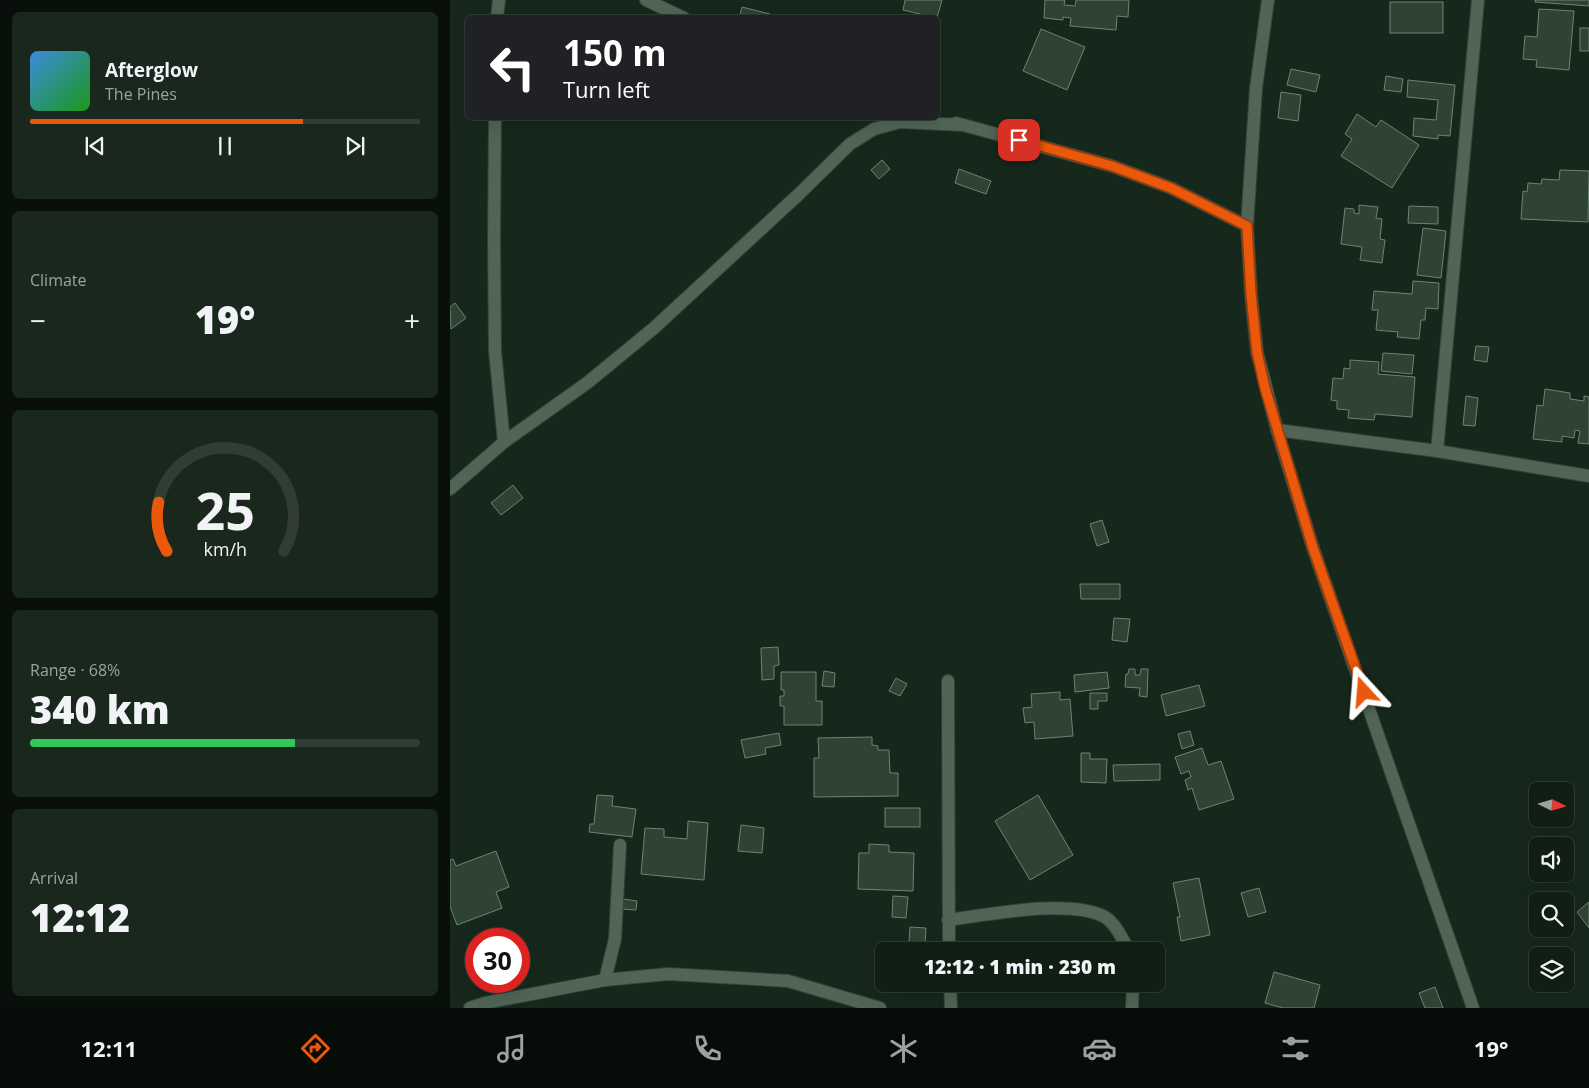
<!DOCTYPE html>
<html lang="en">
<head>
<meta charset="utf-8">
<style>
	body { margin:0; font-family:"Open Sans",sans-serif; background:#19271d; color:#f1f3f6; height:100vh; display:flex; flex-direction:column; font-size:19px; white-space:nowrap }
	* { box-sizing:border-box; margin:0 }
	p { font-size:16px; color:#9ca2a0 }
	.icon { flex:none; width:28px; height:28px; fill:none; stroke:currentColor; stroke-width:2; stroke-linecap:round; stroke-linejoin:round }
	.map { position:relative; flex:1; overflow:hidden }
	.sheet { display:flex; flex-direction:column; gap:12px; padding:12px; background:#09100b; width:450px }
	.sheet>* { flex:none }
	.hud { position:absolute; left:15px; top:15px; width:475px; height:105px; border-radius:8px; box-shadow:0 5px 20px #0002,0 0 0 1px #303c34; background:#202124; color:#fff; overflow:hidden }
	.needle { width:32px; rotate:95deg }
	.fabs { position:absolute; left:1079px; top:782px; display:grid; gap:10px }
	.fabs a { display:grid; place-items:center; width:45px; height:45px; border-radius:8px; background:#101e14; box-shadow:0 5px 20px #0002,0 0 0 1px #303c34; font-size:25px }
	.speed { position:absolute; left:15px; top:928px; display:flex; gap:10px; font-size:25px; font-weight:700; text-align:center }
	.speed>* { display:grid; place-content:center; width:65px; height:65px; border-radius:50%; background:#101e14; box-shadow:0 5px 20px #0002,0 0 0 1px #303c34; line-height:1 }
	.speed .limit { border:8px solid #d22; background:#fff; color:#111 }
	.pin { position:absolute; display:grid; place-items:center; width:42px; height:42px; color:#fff; margin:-21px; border-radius:10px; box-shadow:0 2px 8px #0006 }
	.me { position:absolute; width:55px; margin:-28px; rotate:341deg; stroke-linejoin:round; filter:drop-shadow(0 0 4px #0008) }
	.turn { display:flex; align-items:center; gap:18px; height:105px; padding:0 15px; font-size:22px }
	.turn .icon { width:65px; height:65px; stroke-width:2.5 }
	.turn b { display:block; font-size:35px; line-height:42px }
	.big { font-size:38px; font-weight:800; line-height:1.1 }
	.sheet .tile { flex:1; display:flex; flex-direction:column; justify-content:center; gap:8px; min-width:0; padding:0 18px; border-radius:8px; background:#19271d }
	.sheet .dial { align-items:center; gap:0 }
	.dial svg { height:130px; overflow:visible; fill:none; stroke:#303c34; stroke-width:7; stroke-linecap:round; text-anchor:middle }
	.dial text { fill:#f1f3f6; stroke:none }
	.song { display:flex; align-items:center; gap:15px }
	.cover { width:60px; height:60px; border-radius:8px; background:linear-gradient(135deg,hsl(210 70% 55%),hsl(120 70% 35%)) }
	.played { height:5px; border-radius:2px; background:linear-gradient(90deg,#ea580c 70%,#303c34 70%) }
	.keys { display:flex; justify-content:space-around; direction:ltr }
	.heat { display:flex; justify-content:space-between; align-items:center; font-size:28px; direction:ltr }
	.charge { height:8px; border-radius:4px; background:linear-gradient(90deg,#34c759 68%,#303c34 0) }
	.trip { position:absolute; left:425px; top:942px; width:290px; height:50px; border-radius:8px; background:#101e14; box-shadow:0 5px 20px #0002,0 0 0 1px #303c34; font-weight:800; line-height:50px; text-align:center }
	.dock { display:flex; height:80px; justify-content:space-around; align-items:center; background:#060c08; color:#9ca2a0 }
	.dock .icon { width:35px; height:35px }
	.dock .on { color:#ea580c }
	.dock b { font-size:22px; color:#f1f3f6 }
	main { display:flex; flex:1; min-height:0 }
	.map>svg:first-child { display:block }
</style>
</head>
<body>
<main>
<section class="sheet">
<div class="tile">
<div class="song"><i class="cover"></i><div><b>Afterglow</b><p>The Pines</p></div></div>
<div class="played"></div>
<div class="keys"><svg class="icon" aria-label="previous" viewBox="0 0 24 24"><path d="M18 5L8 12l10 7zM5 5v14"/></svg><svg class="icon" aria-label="pause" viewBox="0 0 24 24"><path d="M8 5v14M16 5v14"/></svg><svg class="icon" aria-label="next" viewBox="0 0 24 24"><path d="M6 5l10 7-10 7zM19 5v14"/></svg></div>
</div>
<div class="tile"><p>Climate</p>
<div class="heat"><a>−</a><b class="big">19°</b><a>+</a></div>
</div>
<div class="tile dial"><svg viewBox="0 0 100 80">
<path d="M14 69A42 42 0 1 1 86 69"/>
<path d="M14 69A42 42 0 0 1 9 39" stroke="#ea580c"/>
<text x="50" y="56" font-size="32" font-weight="700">25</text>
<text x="50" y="72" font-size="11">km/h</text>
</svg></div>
<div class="tile"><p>Range · 68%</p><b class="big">340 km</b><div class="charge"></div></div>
<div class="tile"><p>Arrival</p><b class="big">12:12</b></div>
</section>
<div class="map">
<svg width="1139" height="1008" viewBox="0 0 1139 1008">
	<rect width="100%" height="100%" fill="#16281b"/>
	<!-- building -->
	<g fill="#2f4334" stroke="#6d8373">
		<polygon points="455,0 492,0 487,18 453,10"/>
		<polygon points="595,0 615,0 614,5 625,6 626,0 679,0 678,17 667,16 666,30 620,26 621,18 613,17 613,20 594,18"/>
		<polygon points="1085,0 1139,0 1139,6 1085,2"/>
		<rect x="940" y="2" width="53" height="31"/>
		<polygon points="292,7 320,14 319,18 289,18"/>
		<polygon points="1089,9 1124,11 1119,70 1086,67 1087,60 1073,59 1075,36 1087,37"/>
		<rect x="1130" y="28" width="9" height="23"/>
		<polygon points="591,29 635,47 617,90 573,71"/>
		<polygon points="841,69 870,75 866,92 837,85"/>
		<polygon points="936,76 953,79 951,92 934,90"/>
		<polygon points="958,80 1005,85 1000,136 988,135 988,139 963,136 964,118 986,120 988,100 957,97"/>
		<polygon points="831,92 851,95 848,121 828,118"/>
		<polygon points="907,114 926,127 931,120 969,145 942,188 891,156 902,139 895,134"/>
		<polygon points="432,160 440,169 429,179 421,170"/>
		<polygon points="509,169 541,181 536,194 505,183"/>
		<polygon points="1110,170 1139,171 1138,222 1071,219 1073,191 1077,192 1078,183 1091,184 1092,179 1109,180"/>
		<polygon points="909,205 928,207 926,218 932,219 930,239 935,240 932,263 910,260 912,247 891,244 895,208 904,209 904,213 909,214"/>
		<polygon points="959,206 988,207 988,224 958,223"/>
		<polygon points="973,228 996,231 991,278 967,275"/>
		<polygon points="963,281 989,283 988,309 976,308 975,320 971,320 969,339 947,337 948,332 926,330 928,310 922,310 924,291 962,294"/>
		<polygon points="5,303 16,318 1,329 0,307"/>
		<polygon points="1026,346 1039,347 1037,362 1024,360"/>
		<polygon points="933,353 964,355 962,374 931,371"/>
		<polygon points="900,360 929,362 928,374 965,377 962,417 925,414 924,420 898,418 899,410 887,409 887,401 881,400 883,378 893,379 894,368 900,369"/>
		<polygon points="1095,389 1120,393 1120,399 1134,401 1134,396 1139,397 1139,444 1128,443 1130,431 1125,430 1124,438 1112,436 1112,442 1083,439 1087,405 1093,406"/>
		<polygon points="1016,396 1028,398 1025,426 1013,425"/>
		<polygon points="63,485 73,498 51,515 41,503"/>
		<polygon points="652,520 659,542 647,546 640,524"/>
		<polygon points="630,584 670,584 670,599 631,599"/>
		<polygon points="664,618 680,619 677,642 662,640"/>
		<polygon points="328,647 329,665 324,666 324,679 312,680 311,648"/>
		<polygon points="679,669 685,669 685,675 690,675 691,669 698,669 697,697 689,696 690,688 675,687 676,674 678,674"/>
		<polygon points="374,671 385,673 384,687 372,686"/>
		<polygon points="331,672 366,672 366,701 372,701 372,725 334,725 334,706 330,706 330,696 334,696 334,690 331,690"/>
		<polygon points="657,672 659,688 625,692 624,675"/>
		<polygon points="446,678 457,684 450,696 439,691"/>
		<polygon points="749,685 755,706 716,716 711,695"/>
		<polygon points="610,692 610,700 620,699 623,736 585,739 584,722 575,723 573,708 582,707 581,694"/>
		<polygon points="640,693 657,693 657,701 648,701 648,709 640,709"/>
		<polygon points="740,731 744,745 732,749 728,734"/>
		<polygon points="329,733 331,745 315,748 316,754 295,758 291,740"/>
		<polygon points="422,737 422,745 428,746 428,750 439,750 440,773 448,773 448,796 364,797 364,758 369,758 368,738"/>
		<polygon points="752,748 758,765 771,761 784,799 749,810 742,788 738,790 735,780 741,777 739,771 731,774 725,757"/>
		<polygon points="631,753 640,753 640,759 657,759 656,783 631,782"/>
		<polygon points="710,764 710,780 664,781 663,765"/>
		<polygon points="147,795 163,796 162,806 186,809 182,837 139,832 140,824 144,824"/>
		<polygon points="588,795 623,855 580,880 545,821"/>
		<rect x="435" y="808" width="35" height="19"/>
		<polygon points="238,821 258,823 254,880 191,874 195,828 214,829 214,837 237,839"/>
		<polygon points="291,825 314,828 312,853 288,851"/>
		<polygon points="419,844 439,845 439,852 464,853 463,891 408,889 409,853 419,853"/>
		<polygon points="46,851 59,887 46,892 52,908 7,925 0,906 0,860 3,859 6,866"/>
		<polygon points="749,878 760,935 731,941 727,917 730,917 723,883"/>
		<polygon points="809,888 816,912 798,917 791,893"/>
		<polygon points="443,896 458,897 456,918 442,917"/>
		<polygon points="173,899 187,901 186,910 172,909"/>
		<polygon points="1139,902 1139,928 1127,912"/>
		<polygon points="460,927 476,928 475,943 459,942"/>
		<polygon points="824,972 870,985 864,1008 833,1008 815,1003"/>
		<polygon points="985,987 993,1008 975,1008 969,993"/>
	</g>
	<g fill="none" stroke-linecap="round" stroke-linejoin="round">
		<!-- street casing -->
		<g stroke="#344338" stroke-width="14">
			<g id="street">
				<polyline points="196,0 234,18"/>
				<polyline points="818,0 806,88 797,226 801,294 807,352 827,430 863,548 1023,1008"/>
				<polyline points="47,18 49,0"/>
				<polyline points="45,118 44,240 45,351 54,442"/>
				<polyline points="506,123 662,166 721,188 797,226"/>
				<polyline points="827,430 987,451 1139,476"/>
				<polyline points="987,451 1028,0"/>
				<polyline points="0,489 54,442 137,383 204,328 348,195 400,144 424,129 450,122 513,125"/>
				<polyline points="498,681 499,951"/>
				<path d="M498,920C537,915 620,898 655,917C666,924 673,940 679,951"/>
				<polyline points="155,980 165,939 170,845"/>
				<polyline points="500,984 501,1008"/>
				<polyline points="20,1008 35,1003 155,980 218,974 338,981 430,1008"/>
				<polyline points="682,1008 683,984"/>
			</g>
		</g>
		<!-- street -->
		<use href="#street" stroke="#506555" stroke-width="12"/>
	</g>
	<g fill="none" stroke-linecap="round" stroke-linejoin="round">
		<!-- route casing -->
		<g stroke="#983908" stroke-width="12">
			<polyline id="route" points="569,140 662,166 721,188 797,226 801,294 807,352 815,388 863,548 914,692"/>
		</g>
		<!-- route -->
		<use href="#route" stroke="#ea580c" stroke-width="9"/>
	</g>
</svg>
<div class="fabs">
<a><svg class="needle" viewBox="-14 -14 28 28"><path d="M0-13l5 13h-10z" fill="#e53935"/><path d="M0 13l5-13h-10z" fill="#9ca2a0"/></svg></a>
<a><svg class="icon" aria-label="sound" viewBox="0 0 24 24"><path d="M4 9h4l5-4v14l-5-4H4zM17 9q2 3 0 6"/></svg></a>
<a><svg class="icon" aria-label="search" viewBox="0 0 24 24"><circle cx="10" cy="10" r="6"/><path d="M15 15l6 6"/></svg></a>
<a><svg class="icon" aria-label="layers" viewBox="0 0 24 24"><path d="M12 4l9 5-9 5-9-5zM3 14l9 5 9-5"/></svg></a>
</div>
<div class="speed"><div class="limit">30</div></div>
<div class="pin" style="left:569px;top:140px;background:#d93025"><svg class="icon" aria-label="arrive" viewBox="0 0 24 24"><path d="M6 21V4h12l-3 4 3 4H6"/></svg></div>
<svg class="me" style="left:914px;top:692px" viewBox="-20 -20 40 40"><path d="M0-17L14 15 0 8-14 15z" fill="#ea580c" stroke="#fff" stroke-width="4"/></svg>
<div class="trip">12:12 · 1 min · 230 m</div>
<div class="hud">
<div class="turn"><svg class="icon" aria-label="left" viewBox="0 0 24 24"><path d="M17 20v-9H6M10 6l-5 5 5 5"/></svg><div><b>150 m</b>Turn left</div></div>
</div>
</div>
</main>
<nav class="dock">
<b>12:11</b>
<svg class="icon on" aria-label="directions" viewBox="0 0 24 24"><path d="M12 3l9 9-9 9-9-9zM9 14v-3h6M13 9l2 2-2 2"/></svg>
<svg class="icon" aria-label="music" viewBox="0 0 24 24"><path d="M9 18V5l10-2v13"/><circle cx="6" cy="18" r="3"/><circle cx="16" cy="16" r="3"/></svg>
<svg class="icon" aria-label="phone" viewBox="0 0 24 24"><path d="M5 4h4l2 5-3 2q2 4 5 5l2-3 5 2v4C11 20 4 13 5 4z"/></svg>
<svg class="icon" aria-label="climate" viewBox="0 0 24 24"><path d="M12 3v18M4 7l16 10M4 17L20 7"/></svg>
<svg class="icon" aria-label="car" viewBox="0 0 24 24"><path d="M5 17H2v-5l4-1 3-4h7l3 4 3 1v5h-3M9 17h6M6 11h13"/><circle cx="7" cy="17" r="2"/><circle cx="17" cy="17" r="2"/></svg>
<svg class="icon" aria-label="filters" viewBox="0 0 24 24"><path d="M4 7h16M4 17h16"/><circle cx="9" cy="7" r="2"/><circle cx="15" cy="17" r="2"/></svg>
<b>19°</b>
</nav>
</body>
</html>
